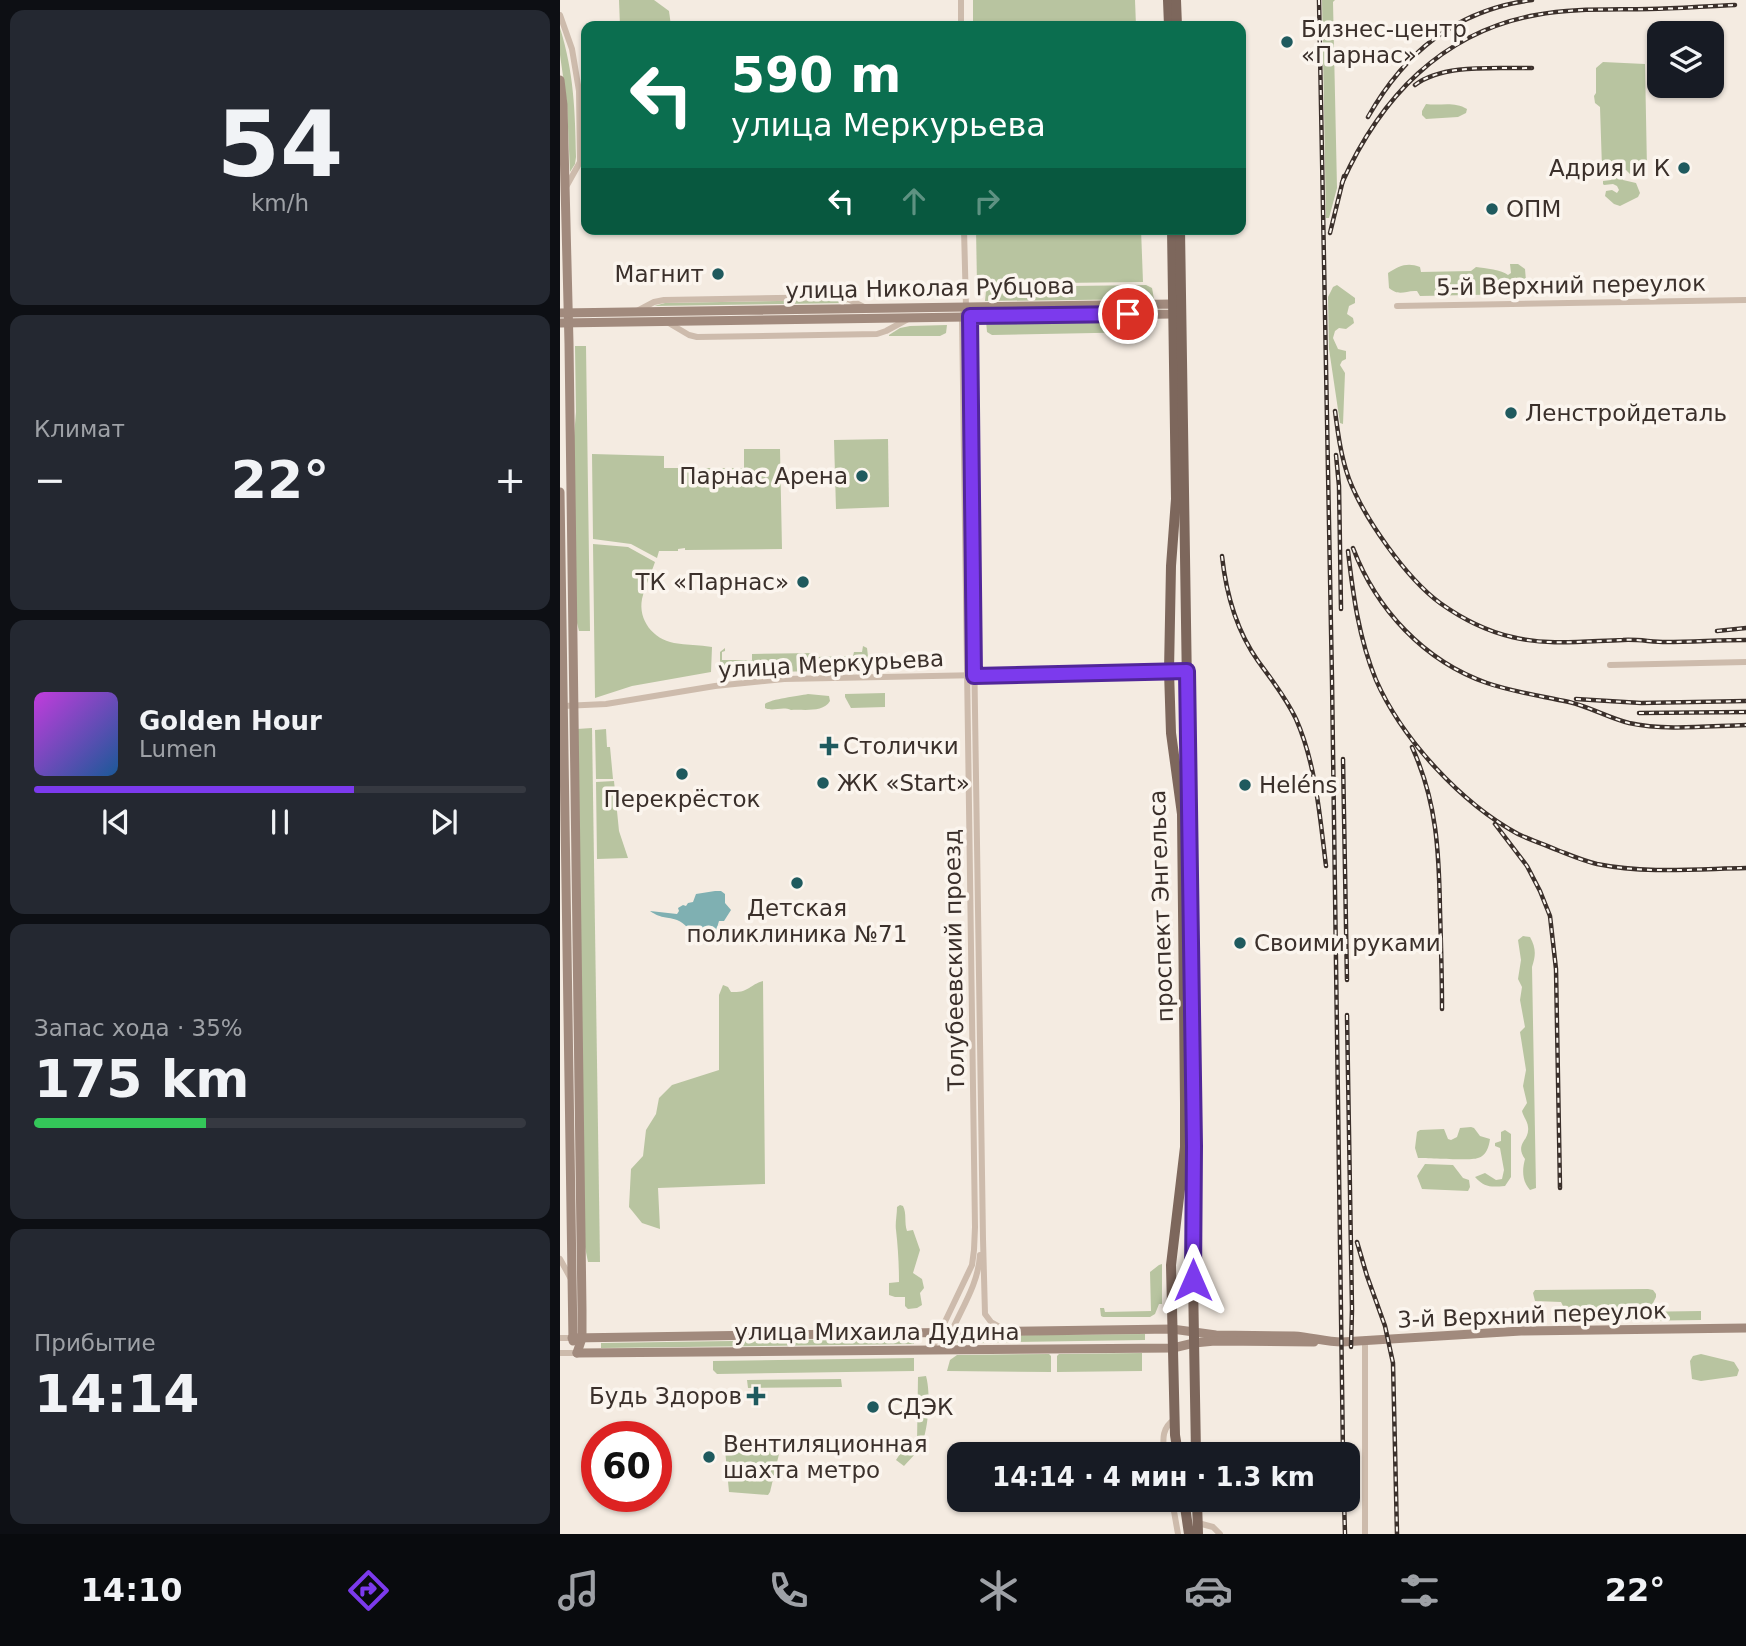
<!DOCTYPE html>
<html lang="ru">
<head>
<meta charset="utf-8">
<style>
	body { margin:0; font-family:"DejaVu Sans",sans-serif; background:#242831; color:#f1f3f6; height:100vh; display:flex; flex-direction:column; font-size:26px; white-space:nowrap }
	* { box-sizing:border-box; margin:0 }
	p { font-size:23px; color:#9ea1a6 }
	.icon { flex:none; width:38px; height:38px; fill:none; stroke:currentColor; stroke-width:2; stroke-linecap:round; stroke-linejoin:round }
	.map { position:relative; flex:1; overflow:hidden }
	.panel { display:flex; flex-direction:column; gap:10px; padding:10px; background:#0d0f14; width:560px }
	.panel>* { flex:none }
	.hud { position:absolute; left:21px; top:21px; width:665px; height:214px; border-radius:14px; box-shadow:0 2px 5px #0004; background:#0b6e4f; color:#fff; overflow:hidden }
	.controls { position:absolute; left:1087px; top:21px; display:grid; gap:14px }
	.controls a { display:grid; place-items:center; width:77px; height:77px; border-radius:14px; background:#171b24; box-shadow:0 2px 5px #0004; font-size:35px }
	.speed { position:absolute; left:21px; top:1421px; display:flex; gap:14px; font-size:35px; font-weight:700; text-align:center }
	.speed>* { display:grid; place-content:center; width:91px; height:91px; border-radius:50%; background:#171b24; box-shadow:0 2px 5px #0004; line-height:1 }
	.speed .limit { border:10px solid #d22; background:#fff; color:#111 }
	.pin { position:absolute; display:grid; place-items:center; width:60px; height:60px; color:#fff; margin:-30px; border:4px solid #fff; border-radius:50%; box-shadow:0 2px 7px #0007 }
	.me { position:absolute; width:77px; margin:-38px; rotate:0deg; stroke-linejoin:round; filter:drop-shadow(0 0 5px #0008) }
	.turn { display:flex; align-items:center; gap:24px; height:147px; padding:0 35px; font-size:32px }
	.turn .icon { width:91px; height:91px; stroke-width:2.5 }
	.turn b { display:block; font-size:49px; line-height:60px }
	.lanes { display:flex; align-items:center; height:66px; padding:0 35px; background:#0003; justify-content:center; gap:35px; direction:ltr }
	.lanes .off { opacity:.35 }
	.big { font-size:52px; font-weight:700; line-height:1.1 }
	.panel .card { flex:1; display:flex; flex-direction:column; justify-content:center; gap:10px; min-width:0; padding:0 24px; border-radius:14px; background:#242831 }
	.panel .dial { align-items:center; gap:0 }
	.dial b { font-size:91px; line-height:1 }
	.song { display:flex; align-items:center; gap:21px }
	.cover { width:84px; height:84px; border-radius:10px; background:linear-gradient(135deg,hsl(290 70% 55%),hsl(210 70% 35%)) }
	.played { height:7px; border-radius:4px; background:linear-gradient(90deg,#7c3aed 65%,#363941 65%) }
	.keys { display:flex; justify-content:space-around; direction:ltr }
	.heat { display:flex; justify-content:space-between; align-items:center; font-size:38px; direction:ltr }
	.charge { height:10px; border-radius:5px; background:linear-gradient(90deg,#34c759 35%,#363941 0) }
	.trip { position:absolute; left:387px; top:1442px; width:413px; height:70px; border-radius:14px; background:#171b24; box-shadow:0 2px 5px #0004; font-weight:700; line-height:70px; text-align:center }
	.tabs { display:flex; height:112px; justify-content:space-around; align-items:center; background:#090b0e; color:#9ea1a6 }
	.tabs .icon { width:49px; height:49px }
	.tabs .selected { color:#7c3aed }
	.tabs b { font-size:32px; color:#f1f3f6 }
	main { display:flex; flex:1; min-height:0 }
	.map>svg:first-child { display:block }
</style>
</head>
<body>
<main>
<section class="panel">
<div class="card dial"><b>54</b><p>km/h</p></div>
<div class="card"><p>Климат</p>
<div class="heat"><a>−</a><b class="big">22°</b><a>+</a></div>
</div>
<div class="card">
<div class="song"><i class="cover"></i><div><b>Golden Hour</b><p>Lumen</p></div></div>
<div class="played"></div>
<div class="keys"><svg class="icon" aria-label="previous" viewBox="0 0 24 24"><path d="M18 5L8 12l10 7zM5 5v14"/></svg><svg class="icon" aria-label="pause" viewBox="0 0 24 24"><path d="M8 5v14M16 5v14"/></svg><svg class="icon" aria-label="next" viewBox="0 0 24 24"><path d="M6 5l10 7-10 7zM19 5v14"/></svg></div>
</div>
<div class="card"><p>Запас хода · 35%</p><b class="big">175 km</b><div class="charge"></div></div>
<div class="card"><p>Прибытие</p><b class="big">14:14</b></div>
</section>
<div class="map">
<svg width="1186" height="1534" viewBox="0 0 1186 1534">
	<rect width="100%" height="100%" fill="#f4ebe1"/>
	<!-- green -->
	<g fill="#b8c4a0">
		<polygon points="59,0 94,0 109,11 111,26 60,26"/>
		<polygon points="413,0 575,0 576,26 413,26"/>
		<polygon points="762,0 775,0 773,2 777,188 769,218 766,218"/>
		<path d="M0,28C14,73 15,111 16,157L15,164L10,172L7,104L0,55Z"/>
		<polygon points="1043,62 1085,64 1087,169 1078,176 1071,175 1066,170 1062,171 1063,180 1076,183 1080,193 1078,197 1060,206 1054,204 1045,196 1046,191 1052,190 1057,193 1059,190 1057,186 1053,184 1044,185 1043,184 1043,181 1051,180 1053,175 1051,171 1042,168 1040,107 1035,103 1034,96 1036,93 1036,68"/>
		<path d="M866,104C881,106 894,101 907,109L906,113L898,117L866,119L862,115V111Z"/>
		<polygon points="416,229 581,229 583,282 417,284"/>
		<path d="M950,264H958L965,269L966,281L1000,282L1004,286V292L1001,294L998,292L994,294L991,292V289H986L984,292L980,291L978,287H974L962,294L860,296L857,291C845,290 840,297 829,288L828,273C839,266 847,262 860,267L861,272L911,271L916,267C925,268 942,270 948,275L951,273Z"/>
		<polygon points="586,285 592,288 594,299 425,301 426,291 433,287"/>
		<polygon points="777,285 795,298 795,303 789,306 787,314 793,318 794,323 786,329 779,328 775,331 773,338 778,349 786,351 786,359 782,361 780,365 785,373 783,424 780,423 769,349 768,297 773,287"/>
		<polygon points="280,300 288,303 94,306 105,303"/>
		<polygon points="595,318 594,329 587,332 432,335 427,332 426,321"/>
		<polygon points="387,325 386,333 380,336 329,336 329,335 340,328 350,326"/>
		<polygon points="15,346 26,346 30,631 19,631 15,615 13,449 16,412"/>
		<polygon points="328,439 329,507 276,509 274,440"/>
		<polygon points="184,449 220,449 222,549 125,550 125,548 118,549 118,551 99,551 97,558 71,544 33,539 32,454 104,456 104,468 184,468"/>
		<path d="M33,544L68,547L95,562C91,574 85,586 82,599C78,620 93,639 114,643C126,645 140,645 152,647L151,672L72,686L35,698Z"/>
		<path d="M303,646L307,648C308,656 310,666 302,670L164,673L160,669V652L165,648V651L162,652V660H192V654L255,653V657L293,656L294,652H302Z"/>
		<polygon points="325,693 325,707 291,708 285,697 285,694"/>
		<path d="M248,694L269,696L270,701C263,713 244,709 231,710C222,706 213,712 205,708V704C211,699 238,696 248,694Z"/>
		<polygon points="32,728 40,1262 28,1262 25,1247 17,729"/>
		<polygon points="46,729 47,747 50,747 53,779 36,779 35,730"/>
		<polygon points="54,781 59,831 68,858 37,859 36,782"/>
		<path d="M963,936L970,937C976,948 976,955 972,967L976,1188L970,1190C962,1181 962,1170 965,1159C954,1143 970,1141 968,1127C968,1122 963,1116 962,1111L967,1103L963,1086L966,1070L960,1032L965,1027L960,1000L962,987L958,979L961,960L958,940Z"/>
		<path d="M203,981L205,1184L98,1188L100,1229L82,1223L69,1207L71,1169L83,1156L86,1130L96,1114L99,1098L112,1085L159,1070V995L163,985L168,987L171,992C189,993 189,985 203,981Z"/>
		<path d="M911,1127L914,1128L920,1136L930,1139C929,1147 926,1156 918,1158C911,1161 869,1158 858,1158L855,1148L857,1132L860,1130L884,1129L888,1139L891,1140L897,1137L900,1128Z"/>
		<path d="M945,1130L951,1134V1177L945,1186C931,1187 925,1188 915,1177L925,1173L936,1180L942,1179L944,1170L940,1148L935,1146V1143L941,1141V1132Z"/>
		<polygon points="865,1164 893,1165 903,1178 909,1180 910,1187 908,1191 862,1189 857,1176"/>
		<path d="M340,1205L343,1206C347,1214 344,1222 347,1231L353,1230L360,1250L353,1273L362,1279L364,1288L360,1293L362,1305L357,1308L348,1309L345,1306V1297H335L329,1295V1283L339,1282C339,1265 338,1247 336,1230C335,1223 337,1215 337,1207Z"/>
		<polygon points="602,1264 602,1304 599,1304 595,1314 590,1317 543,1317 541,1316 540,1308 544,1308 545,1312 591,1311 590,1272 599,1265"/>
		<polygon points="1088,1289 1093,1290 1096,1294 1096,1297 1092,1305 1076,1309 1007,1309 1004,1308 1001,1302 975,1301 973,1293 975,1290"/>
		<polygon points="1141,1311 1141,1320 1003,1322 1003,1313"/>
		<polygon points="585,1334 585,1340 397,1343 394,1340 395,1337 397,1336"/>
		<polygon points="354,1338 354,1344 41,1348 41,1343"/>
		<polygon points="582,1353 582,1371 497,1372 497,1356 499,1354"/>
		<polygon points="489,1354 491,1356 491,1372 387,1371 390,1360 397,1355"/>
		<polygon points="1141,1354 1174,1362 1179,1370 1177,1376 1141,1381 1132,1379 1130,1361 1133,1356"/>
		<polygon points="354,1358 354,1371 157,1374 153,1370 153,1361"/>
		<path d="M366,1376C371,1393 369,1434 359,1449C355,1455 349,1460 344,1466L336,1460L346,1445L357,1443L358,1377Z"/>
		<polygon points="281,1379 282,1387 188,1388 187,1380"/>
		<polygon points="164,1439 219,1454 210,1492 208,1495 169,1492"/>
	</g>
	<!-- water -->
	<path fill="#7fb0b2" d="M155,891H161L165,894V903L171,910L164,921H159L156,931L158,936H164L163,941L146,945L138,940L140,934C128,932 126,923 117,920C104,916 102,919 90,911L117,914L119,911L118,908L123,905L126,906L128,903L133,902L136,894Z"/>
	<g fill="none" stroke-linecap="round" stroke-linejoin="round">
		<!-- street -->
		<g stroke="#cdbbac" stroke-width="6">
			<polyline points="401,0 401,26"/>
			<polyline points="0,15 12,49 19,91 20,162 6,187"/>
			<polyline points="837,306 1186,300"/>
			<polyline points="77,311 94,302 104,300 278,297 284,297 306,308"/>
			<polyline points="409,315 423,1239 425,1314 431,1322 445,1330"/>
			<polyline points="107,322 129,335 137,337 317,334 326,331 348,319"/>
			<polyline points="1050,665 1186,662"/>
			<polyline points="3,706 46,704 155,686 224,679 627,671"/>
			<polyline points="0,1259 11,1279"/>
			<polyline points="0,1338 12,1338"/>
			<polyline points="371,1351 412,1265 414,1250 415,1227 402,316 406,307 404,229"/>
			<path d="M384,1351C394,1318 418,1290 420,1255"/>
			<polyline points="0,1353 17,1353"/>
			<path d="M604,1454C603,1440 601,1428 615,1419"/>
			<polyline points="612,1500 618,1534"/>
			<polyline points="638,1523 653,1527 660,1534"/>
			<polyline points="805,1534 805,1341"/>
		</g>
		<!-- secondary -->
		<g stroke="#a18a7d" stroke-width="9">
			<polyline points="0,80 3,105 9,343 22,1310 22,1338 17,1353"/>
			<polyline points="0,313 613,304 621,308 613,314 0,323"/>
			<polyline points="0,492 13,1341"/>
			<path d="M12,1338L612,1329L656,1335L734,1336C751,1337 766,1342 782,1342L961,1331L1186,1328"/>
			<polyline points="17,1353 613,1348 634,1343 655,1341 754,1342"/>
		</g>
		<!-- primary -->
		<g stroke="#7d675c" stroke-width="10">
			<polyline points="608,0 609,26"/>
			<polyline points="616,0 617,26"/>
			<polyline points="612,229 616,499 611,566 609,671 611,733 622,814 625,1103 625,1147 611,1265 615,1435 618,1454"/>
			<polyline points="620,229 634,1146 633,1280 636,1454"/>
			<polyline points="624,1500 629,1534"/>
			<polyline points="637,1500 638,1534"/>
		</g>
		<!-- rail casing -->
		<g stroke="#3b302b" stroke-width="4.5">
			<g id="rail">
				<polyline points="759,0 772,680 783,1454"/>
				<path d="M855,85C884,63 937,69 972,68"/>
				<path d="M808,117C845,52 896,10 972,0"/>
				<path d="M782,183C820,98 882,32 976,15C1013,8 1051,10 1089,9C1117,9 1146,6 1175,5"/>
				<polyline points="770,233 784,176"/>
				<path d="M775,411C778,434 781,457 789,479C804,518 846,578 880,603C901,618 926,631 952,637C988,646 1026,641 1063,640C1077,639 1092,642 1106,642C1133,642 1159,640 1186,640"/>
				<polyline points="776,455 779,486 781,609"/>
				<path d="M793,548C816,609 864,661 927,683C953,692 982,696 1009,702C1030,707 1049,718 1069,723C1105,731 1149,726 1186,725"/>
				<path d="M788,551C793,595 799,639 816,680C842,739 901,803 958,834C970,840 984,844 997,850C1010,855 1024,861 1037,864C1086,874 1137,869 1186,868"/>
				<path d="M662,556C666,593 676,630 698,661C712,680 726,698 736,719C756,764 760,818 766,866"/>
				<polyline points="1157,631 1186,628"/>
				<polyline points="1016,699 1081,703 1186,701"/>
				<polyline points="1079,713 1186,712"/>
				<path d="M852,747C877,802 879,852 880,911C881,944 882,976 882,1009"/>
				<polyline points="783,759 787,980"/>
				<polyline points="935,824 967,866 980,891 990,916 996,969 1000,1188"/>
				<polyline points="787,1015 792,1309 791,1347"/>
				<polyline points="797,1242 807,1276 825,1326 833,1363 837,1534"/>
				<polyline points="784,1500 785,1534"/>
			</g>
		</g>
		<!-- rail -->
		<use href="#rail" stroke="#fbf5ee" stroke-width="2" stroke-dasharray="5" stroke-linecap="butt"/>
	</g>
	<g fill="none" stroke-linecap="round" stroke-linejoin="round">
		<!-- route casing -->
		<g stroke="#51269a" stroke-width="18">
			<polyline id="route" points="568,314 410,316 414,676 627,671 634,1146 633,1280"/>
		</g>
		<!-- route -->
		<use href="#route" stroke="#7c3aed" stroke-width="12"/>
	</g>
	<!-- markers -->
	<g fill="#1f5a5e" stroke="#fbf5ee" stroke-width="2.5">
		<circle cx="727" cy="42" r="7"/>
		<circle cx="1124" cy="168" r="7"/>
		<circle cx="932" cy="209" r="7"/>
		<circle cx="158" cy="274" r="7"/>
		<circle cx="951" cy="413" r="7"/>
		<circle cx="302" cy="476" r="7"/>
		<circle cx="243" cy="582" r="7"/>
		<path d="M265.5 735.5h7v7h7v7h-7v7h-7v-7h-7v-7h7z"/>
		<circle cx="122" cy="774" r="7"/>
		<circle cx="263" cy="783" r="7"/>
		<circle cx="685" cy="785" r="7"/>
		<circle cx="237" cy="883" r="7"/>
		<circle cx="680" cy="943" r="7"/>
		<path d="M192.5 1385.5h7v7h7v7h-7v7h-7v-7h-7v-7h7z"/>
		<circle cx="313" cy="1407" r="7"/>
		<circle cx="149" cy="1457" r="7"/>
	</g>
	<g text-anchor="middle" stroke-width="7" stroke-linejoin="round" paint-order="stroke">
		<!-- poi labels -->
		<g font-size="23" fill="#3b302b" stroke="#fbf5ee" text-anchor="start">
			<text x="741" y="37">Бизнес-центр<tspan x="741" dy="26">«Парнас»</tspan></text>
			<text x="1110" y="176" text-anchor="end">Адрия и К</text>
			<text x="946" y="217">ОПМ</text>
			<text x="144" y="282" text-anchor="end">Магнит</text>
			<text x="965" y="421">Ленстройдеталь</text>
			<text x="288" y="484" text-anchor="end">Парнас Арена</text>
			<text x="229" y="590" text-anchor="end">ТК «Парнас»</text>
			<text x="283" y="754">Столички</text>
			<text x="277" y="791">ЖК «Start»</text>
			<text x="699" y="793">Heléns</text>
			<text x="122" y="807" text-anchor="middle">Перекрёсток</text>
			<text x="237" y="916" text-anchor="middle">Детская<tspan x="237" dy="26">поликлиника №71</tspan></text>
			<text x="694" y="951">Своими руками</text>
			<text x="182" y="1404" text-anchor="end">Будь Здоров</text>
			<text x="327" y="1415">СДЭК</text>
			<text x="163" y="1452">Вентиляционная<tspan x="163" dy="26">шахта метро</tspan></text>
		</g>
		<!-- street labels -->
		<g font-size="23" fill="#3b302b" stroke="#fbf5ee">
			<text transform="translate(1011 285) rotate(-1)" y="8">5-й Верхний переулок</text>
			<text transform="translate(370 288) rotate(-1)" y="8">улица Николая Рубцова</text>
			<text transform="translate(271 664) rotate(-3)" y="8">улица Меркурьева</text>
			<text transform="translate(601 906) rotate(-92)" y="8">проспект Энгельса</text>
			<text transform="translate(394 960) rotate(-91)" y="8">Толубеевский проезд</text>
			<text transform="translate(972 1315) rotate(-2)" y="8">3-й Верхний переулок</text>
			<text x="317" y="1340">улица Михаила Дудина</text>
		</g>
	</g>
</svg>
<div class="controls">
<a><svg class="icon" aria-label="layers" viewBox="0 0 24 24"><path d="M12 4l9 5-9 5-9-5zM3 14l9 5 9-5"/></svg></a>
</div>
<div class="speed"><div class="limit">60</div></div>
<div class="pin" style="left:568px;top:314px;background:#d93025"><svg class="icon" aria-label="arrive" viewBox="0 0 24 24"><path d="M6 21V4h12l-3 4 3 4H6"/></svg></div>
<svg class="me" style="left:633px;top:1280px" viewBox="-20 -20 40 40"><path d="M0-17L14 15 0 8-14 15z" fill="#7c3aed" stroke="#fff" stroke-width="4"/></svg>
<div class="trip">14:14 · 4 мин · 1.3 km</div>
<div class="hud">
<div class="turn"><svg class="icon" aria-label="left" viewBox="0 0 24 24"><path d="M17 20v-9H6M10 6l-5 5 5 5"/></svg><div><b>590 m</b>улица Меркурьева</div></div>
<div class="lanes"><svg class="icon" aria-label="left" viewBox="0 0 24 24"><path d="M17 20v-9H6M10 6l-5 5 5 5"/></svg><svg class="icon off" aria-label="ahead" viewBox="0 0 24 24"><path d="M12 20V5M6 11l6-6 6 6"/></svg><svg class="icon off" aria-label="right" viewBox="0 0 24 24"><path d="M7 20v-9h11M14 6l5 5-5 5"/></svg></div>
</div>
</div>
</main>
<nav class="tabs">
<b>14:10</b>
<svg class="icon selected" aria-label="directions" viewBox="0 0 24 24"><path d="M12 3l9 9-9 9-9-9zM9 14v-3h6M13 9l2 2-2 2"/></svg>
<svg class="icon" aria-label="music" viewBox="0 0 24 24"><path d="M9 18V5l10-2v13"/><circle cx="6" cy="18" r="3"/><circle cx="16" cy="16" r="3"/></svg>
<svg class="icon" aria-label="phone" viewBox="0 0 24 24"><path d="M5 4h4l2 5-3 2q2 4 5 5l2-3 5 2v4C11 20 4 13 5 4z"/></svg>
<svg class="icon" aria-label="climate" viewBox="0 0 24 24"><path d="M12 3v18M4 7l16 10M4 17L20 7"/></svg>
<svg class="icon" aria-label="car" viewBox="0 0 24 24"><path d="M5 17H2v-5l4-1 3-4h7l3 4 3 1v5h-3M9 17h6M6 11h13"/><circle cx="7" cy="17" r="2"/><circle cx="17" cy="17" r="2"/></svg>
<svg class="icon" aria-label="filters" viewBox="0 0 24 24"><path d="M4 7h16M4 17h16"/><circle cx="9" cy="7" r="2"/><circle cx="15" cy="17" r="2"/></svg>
<b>22°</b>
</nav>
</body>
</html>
